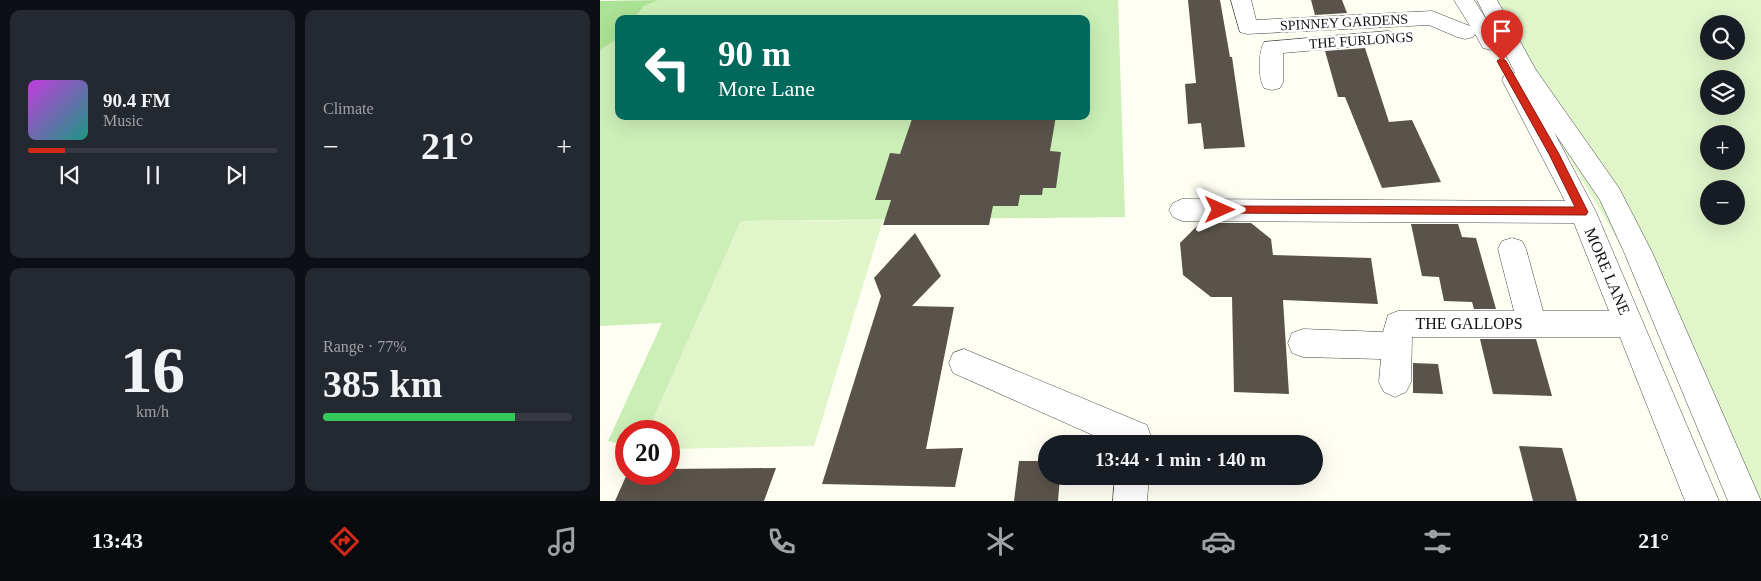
<!DOCTYPE html>
<html lang="en">
<head>
<meta charset="utf-8">
<style>
	body { margin:0; font-family:Georgia,serif; background:#242831; color:#f1f3f6; height:100vh; display:flex; flex-direction:column; font-size:19px; white-space:nowrap }
	* { box-sizing:border-box; margin:0 }
	p { font-size:16px; color:#9ea1a6 }
	.icon { flex:none; width:28px; height:28px; fill:none; stroke:currentColor; stroke-width:2; stroke-linecap:round; stroke-linejoin:round }
	.map { position:relative; flex:1; overflow:hidden }
	.side { display:flex; flex-direction:column; gap:10px; padding:10px; background:#0d0f14; width:600px }
	.side>* { flex:none }
	.top-card { position:absolute; left:15px; top:15px; width:475px; height:105px; border-radius:10px; box-shadow:0 5px 20px #0002; background:#00695c; color:#fff; overflow:hidden }
	.tools { position:absolute; left:1100px; top:15px; display:grid; gap:10px }
	.tools a { display:grid; place-items:center; width:45px; height:45px; border-radius:50%; background:#171b24; box-shadow:0 5px 20px #0002; font-size:25px }
	.speed { position:absolute; left:15px; top:420px; display:flex; gap:10px; font-size:25px; font-weight:700; text-align:center }
	.speed>* { display:grid; place-content:center; width:65px; height:65px; border-radius:50%; background:#171b24; box-shadow:0 5px 20px #0002; line-height:1 }
	.speed .limit { border:8px solid #d22; background:#fff; color:#111 }
	.pin { position:absolute; display:grid; place-items:center; width:42px; height:42px; color:#fff; margin:-51px -21px; border-radius:50% 50% 50% 0; rotate:-45deg; box-shadow:0 0 5px #0007 }
	.pin .icon { rotate:45deg }
	.me { position:absolute; width:55px; margin:-28px; rotate:90deg; stroke-linejoin:round; filter:drop-shadow(0 0 4px #0008) }
	.turn { display:flex; align-items:center; gap:18px; height:105px; padding:0 20px; font-size:22px }
	.turn .icon { width:65px; height:65px; stroke-width:2.5 }
	.turn b { display:block; font-size:35px; line-height:42px }
	.big { font-size:38px; font-weight:700; line-height:1.1 }
	.side .card { flex:1; display:flex; flex-direction:column; justify-content:center; gap:8px; min-width:0; padding:0 18px; border-radius:10px; background:#242831 }
	.side .dial { align-items:center; gap:0 }
	.dial b { font-size:65px; line-height:1 }
	.song { display:flex; align-items:center; gap:15px }
	.cover { width:60px; height:60px; border-radius:8px; background:linear-gradient(135deg,hsl(290 70% 55%),hsl(170 70% 35%)) }
	.played { height:5px; border-radius:2px; background:linear-gradient(90deg,#d12817 15%,#363941 15%) }
	.keys { display:flex; justify-content:space-around; direction:ltr }
	.heat { display:flex; justify-content:space-between; align-items:center; font-size:28px; direction:ltr }
	.charge { height:8px; border-radius:4px; background:linear-gradient(90deg,#34c759 77%,#363941 0) }
	.side .tiles { flex:1; display:grid; gap:10px; grid-template-columns:repeat(2,1fr) }
	.trip { position:absolute; left:438px; top:435px; width:285px; height:50px; border-radius:25px; background:#171b24; box-shadow:0 5px 20px #0002; font-weight:700; line-height:50px; text-align:center }
	.tabs { display:flex; height:80px; justify-content:space-around; align-items:center; background:#090b0e; color:#9ea1a6 }
	.tabs .icon { width:35px; height:35px }
	.tabs .current { color:#d12817 }
	.tabs b { font-size:22px; color:#f1f3f6 }
	main { display:flex; flex:1; min-height:0 }
	.map>svg:first-child { display:block }
</style>
</head>
<body>
<main>
<section class="side">
<div class="tiles">
<div class="card">
<div class="song"><i class="cover"></i><div><b>90.4 FM</b><p>Music</p></div></div>
<div class="played"></div>
<div class="keys"><svg class="icon" aria-label="previous" viewBox="0 0 24 24"><path d="M18 5L8 12l10 7zM5 5v14"/></svg><svg class="icon" aria-label="pause" viewBox="0 0 24 24"><path d="M8 5v14M16 5v14"/></svg><svg class="icon" aria-label="next" viewBox="0 0 24 24"><path d="M6 5l10 7-10 7zM19 5v14"/></svg></div>
</div>
<div class="card"><p>Climate</p>
<div class="heat"><a>−</a><b class="big">21°</b><a>+</a></div>
</div>
<div class="card dial"><b>16</b><p>km/h</p></div>
<div class="card"><p>Range · 77%</p><b class="big">385 km</b><div class="charge"></div></div>
</div>
</section>
<div class="map">
<svg width="1161" height="501" viewBox="0 0 1161 501">
	<rect width="100%" height="100%" fill="#fffef3"/>
	<!-- green -->
	<polygon fill="#ccefb7" points="59,0 518,0 525,217 141,221 48,431 26,431 26,446 8,441 62,323 0,326 0,50 19,38 19,116 486,116 486,19 34,19 44,6"/>
	<!-- forest -->
	<polygon fill="#ace295" points="59,0 44,6 34,19 19,19 19,38 0,50 0,1"/>
	<!-- pitch -->
	<g fill="#e0f5ca" fill-rule="evenodd">
		<path d="M875,0H1161V501L1035,269ZM1109,24H1136V51H1109ZM1109,79H1136V106H1109ZM1109,134H1136V161H1109ZM1109,189H1136V216H1109Z"/>
		<polygon points="283,220 214,446 69,449 69,431 48,431 141,221"/>
	</g>
	<!-- building -->
	<g fill="#5a534b">
		<polygon points="588,0 620,0 630,57 632,57 645,147 604,149 601,123 588,124 585,84 596,83"/>
		<polygon points="711,0 742,0 747,13 715,15"/>
		<polygon points="765,48 789,122 812,120 841,182 782,188 745,97 738,97 725,51"/>
		<polygon points="313,116 456,116 450,151 461,152 456,188 443,188 442,195 420,195 418,206 393,206 389,225 283,225 291,200 275,200 290,153 300,154"/>
		<polygon points="600,223 651,223 671,239 673,255 771,258 778,304 683,300 689,394 634,392 632,297 611,297 583,275 580,243"/>
		<polygon points="811,224 858,224 862,237 876,238 896,309 874,309 872,302 844,301 839,277 822,276"/>
		<polygon points="315,233 341,276 312,306 354,307 326,449 363,448 355,487 222,484 281,296 274,278"/>
		<polygon points="880,339 936,339 952,396 893,394"/>
		<polygon points="813,363 838,364 843,394 813,393"/>
		<polygon points="919,446 962,448 977,501 933,501"/>
		<polygon points="419,461 446,461 446,476 460,476 458,501 414,501"/>
		<polygon points="176,468 164,501 15,501 27,474 69,474 69,469"/>
	</g>
	<g fill="none" stroke-linecap="round" stroke-linejoin="round">
		<!-- minor casing -->
		<g stroke="#434343" stroke-width="1">
			<g id="minor">
				<polygon points="631,0 651,0 656,20 832,11 870,26 854,0 874,0 888,22 877,0 897,0 936,70 1019,188 1052,252 1161,501 1128,501 1024,252 1000,200 954,132 996,212 1119,501 1085,501 1020,337 812,337 811,382 806,392 795,397 784,392 779,382 781,359 703,357 692,353 688,343 692,333 703,329 783,332 788,315 798,311 914,311 898,249 902,241 912,238 922,241 926,249 943,311 1009,311 974,223 582,221 573,217 569,210 573,203 582,199 965,201 902,80 905,74 915,73 901,45 891,50 883,48 875,34 873,37 865,39 857,37 829,25 647,34 640,32"/>
				<path d="M788,31L796,33L799,38L796,43L683,53V82L680,88L672,90L664,88C658,78 658,52 664,42Z"/>
				<polygon points="364,349 547,425 551,437 551,444 513,444 353,373 349,363 353,353"/>
				<polygon points="515,476 549,476 547,501 513,501"/>
			</g>
		</g>
		<!-- minor -->
		<use href="#minor" fill="#fff" fill-rule="evenodd"/>
	</g>
	<!-- route -->
	<polygon fill="#d12817" stroke="#881a0f" points="902,58 906,61 959,154 988,212 986,215 617,213 617,207 620,206 975,207 949,154 897,61"/>
	<g text-anchor="middle" stroke-width="5" stroke-linejoin="round" paint-order="stroke">
		<!-- far-street labels -->
		<g font-size="14" fill="#101010" stroke="#fff">
			<text transform="translate(744 22) rotate(-3)" y="5">SPINNEY GARDENS</text>
			<text transform="translate(761 40) rotate(-4)" y="5">THE FURLONGS</text>
		</g>
		<!-- street labels -->
		<g font-size="16" fill="#101010" stroke="#fff">
			<text transform="translate(1008 271) rotate(67)" y="6">MORE LANE</text>
			<text x="869" y="329">THE GALLOPS</text>
		</g>
	</g>
</svg>
<div class="tools">
<a><svg class="icon" aria-label="search" viewBox="0 0 24 24"><circle cx="10" cy="10" r="6"/><path d="M15 15l6 6"/></svg></a>
<a><svg class="icon" aria-label="layers" viewBox="0 0 24 24"><path d="M12 4l9 5-9 5-9-5zM3 14l9 5 9-5"/></svg></a>
<a>+</a>
<a>−</a>
</div>
<div class="speed"><div class="limit">20</div></div>
<div class="pin" style="left:902px;top:61px;background:#d93025"><svg class="icon" aria-label="arrive" viewBox="0 0 24 24"><path d="M6 21V4h12l-3 4 3 4H6"/></svg></div>
<svg class="me" style="left:620px;top:210px" viewBox="-20 -20 40 40"><path d="M0-17L14 15 0 8-14 15z" fill="#d12817" stroke="#fff" stroke-width="4"/></svg>
<div class="trip">13:44 · 1 min · 140 m</div>
<div class="top-card">
<div class="turn"><svg class="icon" aria-label="left" viewBox="0 0 24 24"><path d="M17 20v-9H6M10 6l-5 5 5 5"/></svg><div><b>90 m</b>More Lane</div></div>
</div>
</div>
</main>
<nav class="tabs">
<b>13:43</b>
<svg class="icon current" aria-label="directions" viewBox="0 0 24 24"><path d="M12 3l9 9-9 9-9-9zM9 14v-3h6M13 9l2 2-2 2"/></svg>
<svg class="icon" aria-label="music" viewBox="0 0 24 24"><path d="M9 18V5l10-2v13"/><circle cx="6" cy="18" r="3"/><circle cx="16" cy="16" r="3"/></svg>
<svg class="icon" aria-label="phone" viewBox="0 0 24 24"><path d="M5 4h4l2 5-3 2q2 4 5 5l2-3 5 2v4C11 20 4 13 5 4z"/></svg>
<svg class="icon" aria-label="climate" viewBox="0 0 24 24"><path d="M12 3v18M4 7l16 10M4 17L20 7"/></svg>
<svg class="icon" aria-label="car" viewBox="0 0 24 24"><path d="M5 17H2v-5l4-1 3-4h7l3 4 3 1v5h-3M9 17h6M6 11h13"/><circle cx="7" cy="17" r="2"/><circle cx="17" cy="17" r="2"/></svg>
<svg class="icon" aria-label="filters" viewBox="0 0 24 24"><path d="M4 7h16M4 17h16"/><circle cx="9" cy="7" r="2"/><circle cx="15" cy="17" r="2"/></svg>
<b>21°</b>
</nav>
</body>
</html>
